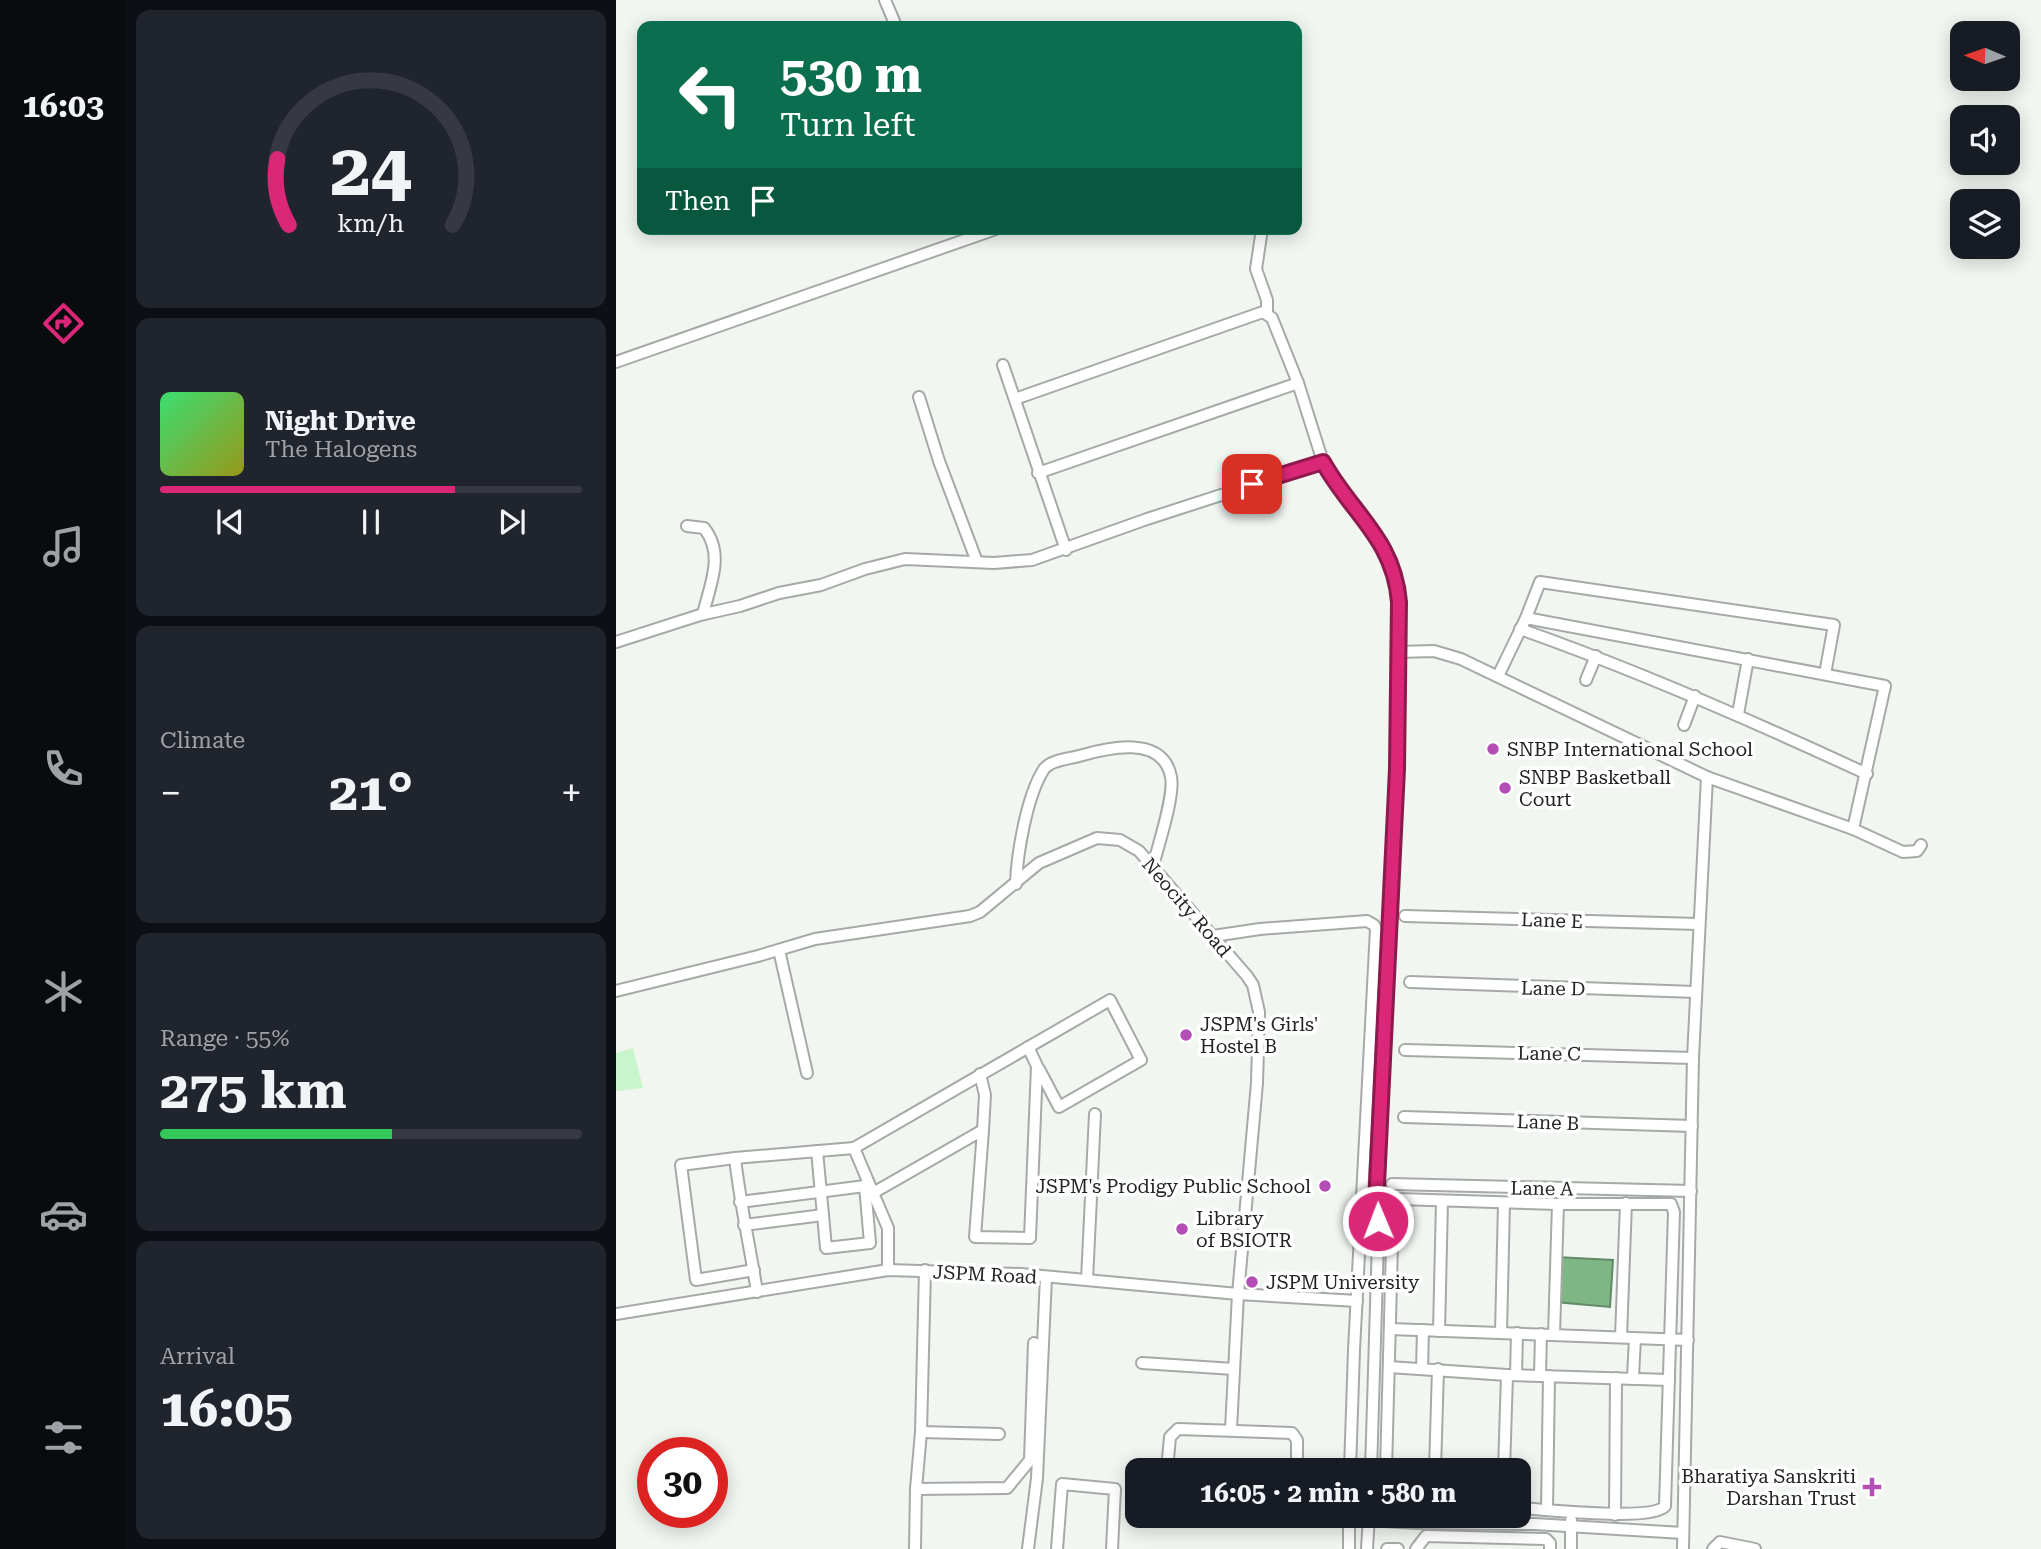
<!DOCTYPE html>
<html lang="en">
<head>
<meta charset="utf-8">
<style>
	body { margin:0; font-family:"Roboto Serif",serif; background:#20242c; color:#f1f3f6; height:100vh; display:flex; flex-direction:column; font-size:26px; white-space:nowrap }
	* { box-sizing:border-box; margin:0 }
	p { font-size:23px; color:#9ea1a6 }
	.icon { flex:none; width:38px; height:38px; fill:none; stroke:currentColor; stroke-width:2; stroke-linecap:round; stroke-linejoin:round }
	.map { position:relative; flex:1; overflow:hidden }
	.sheet { display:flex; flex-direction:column; gap:10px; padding:10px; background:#0d0f14; width:490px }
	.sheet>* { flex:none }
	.top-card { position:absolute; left:21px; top:21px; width:665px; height:214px; border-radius:14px; box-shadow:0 4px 18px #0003; background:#0b6e4f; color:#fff; overflow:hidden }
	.needle { width:46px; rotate:272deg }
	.controls { position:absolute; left:1334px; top:21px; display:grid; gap:14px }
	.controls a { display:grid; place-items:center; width:70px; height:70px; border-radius:14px; background:#171b24; box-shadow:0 4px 18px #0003; font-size:35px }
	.speed { position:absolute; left:21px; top:1437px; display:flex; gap:14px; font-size:35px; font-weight:700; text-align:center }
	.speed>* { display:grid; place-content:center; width:91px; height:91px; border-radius:50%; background:#171b24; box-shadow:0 4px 18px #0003; line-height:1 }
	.speed .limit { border:10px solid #d22; background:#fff; color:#111 }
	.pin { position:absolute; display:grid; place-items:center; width:60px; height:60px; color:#fff; margin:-30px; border-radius:14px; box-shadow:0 4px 10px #0006 }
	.me { position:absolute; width:77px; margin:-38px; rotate:359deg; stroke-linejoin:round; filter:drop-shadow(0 0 5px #0008) }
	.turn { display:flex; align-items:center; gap:24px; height:147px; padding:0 28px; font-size:32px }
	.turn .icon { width:91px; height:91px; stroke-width:2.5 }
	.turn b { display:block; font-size:49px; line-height:60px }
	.then { display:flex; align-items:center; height:66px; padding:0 28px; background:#0003; gap:14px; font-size:26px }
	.big { font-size:52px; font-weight:700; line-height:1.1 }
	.sheet .card { flex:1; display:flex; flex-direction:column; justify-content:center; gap:10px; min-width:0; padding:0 24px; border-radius:14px; background:#20242c }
	.sheet .dial { align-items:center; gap:0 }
	.dial svg { height:182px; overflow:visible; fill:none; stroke:#363941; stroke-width:7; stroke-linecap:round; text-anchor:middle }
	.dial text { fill:#f1f3f6; stroke:none }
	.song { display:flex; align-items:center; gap:21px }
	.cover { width:84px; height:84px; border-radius:10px; background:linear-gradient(135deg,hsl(140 70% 55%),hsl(60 70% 35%)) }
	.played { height:7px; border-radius:4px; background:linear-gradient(90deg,#db2777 70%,#363941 70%) }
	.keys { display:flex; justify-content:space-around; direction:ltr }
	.heat { display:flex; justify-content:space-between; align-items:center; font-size:38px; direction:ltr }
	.charge { height:10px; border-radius:5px; background:linear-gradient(90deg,#34c759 55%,#363941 0) }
	.trip { position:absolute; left:509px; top:1458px; width:406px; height:70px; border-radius:14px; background:#171b24; box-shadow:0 4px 18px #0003; font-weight:700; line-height:70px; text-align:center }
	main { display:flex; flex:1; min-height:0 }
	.tab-bar { display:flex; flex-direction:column; width:126px; justify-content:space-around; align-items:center; background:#090b0e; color:#9ea1a6 }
	.tab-bar .icon { width:49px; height:49px }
	.tab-bar .current { color:#db2777 }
	.tab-bar b { font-size:32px; color:#f1f3f6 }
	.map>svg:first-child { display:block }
</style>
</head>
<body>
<main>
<nav class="tab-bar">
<b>16:03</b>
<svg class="icon current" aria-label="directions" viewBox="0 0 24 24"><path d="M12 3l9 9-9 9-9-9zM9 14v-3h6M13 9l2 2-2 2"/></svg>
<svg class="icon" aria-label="music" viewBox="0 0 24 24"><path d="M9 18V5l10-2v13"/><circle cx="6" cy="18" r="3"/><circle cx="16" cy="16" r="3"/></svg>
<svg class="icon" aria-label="phone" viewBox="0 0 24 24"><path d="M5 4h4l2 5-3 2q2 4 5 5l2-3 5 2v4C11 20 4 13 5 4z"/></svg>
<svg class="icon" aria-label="climate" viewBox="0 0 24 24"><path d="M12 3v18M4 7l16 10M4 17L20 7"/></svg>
<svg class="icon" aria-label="car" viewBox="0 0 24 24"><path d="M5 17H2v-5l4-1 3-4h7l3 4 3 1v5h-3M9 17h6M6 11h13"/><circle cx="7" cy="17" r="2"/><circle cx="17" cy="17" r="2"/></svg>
<svg class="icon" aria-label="filters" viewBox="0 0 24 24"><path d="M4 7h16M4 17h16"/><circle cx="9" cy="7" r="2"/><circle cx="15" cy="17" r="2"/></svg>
</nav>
<section class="sheet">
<div class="card dial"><svg viewBox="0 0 100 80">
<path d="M14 69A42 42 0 1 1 86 69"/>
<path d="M14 69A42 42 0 0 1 9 40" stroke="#db2777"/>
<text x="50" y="56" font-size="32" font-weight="700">24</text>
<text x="50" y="72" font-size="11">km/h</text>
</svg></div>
<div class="card">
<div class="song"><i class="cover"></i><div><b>Night Drive</b><p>The Halogens</p></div></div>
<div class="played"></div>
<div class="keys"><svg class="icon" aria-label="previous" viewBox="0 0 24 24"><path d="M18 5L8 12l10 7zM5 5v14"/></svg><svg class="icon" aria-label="pause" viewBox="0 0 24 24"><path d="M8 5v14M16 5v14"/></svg><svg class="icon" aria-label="next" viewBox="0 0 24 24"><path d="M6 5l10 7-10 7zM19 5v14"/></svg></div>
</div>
<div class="card"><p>Climate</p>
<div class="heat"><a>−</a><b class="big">21°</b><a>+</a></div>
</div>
<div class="card"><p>Range · 55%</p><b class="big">275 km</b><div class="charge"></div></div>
<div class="card"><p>Arrival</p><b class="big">16:05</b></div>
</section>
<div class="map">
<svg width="1425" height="1549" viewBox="0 0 1425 1549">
	<rect width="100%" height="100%" fill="#f1f6f1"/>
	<!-- garden -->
	<polygon fill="#c9f5cd" points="17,1048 27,1088 0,1091 0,1053"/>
	<!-- water -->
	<polygon fill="#7fb685" stroke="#638a68" stroke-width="2" points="940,1257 997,1260 994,1307 939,1302"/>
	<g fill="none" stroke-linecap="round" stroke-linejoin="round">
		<!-- street casing -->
		<g stroke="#a5aaa6" stroke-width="14">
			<g id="street">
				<polyline points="269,0 280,26"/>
				<polyline points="646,229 640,269 651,300 651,313"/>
				<polyline points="0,362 380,229"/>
				<polyline points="387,365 450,550"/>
				<polyline points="303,397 323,461 361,562"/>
				<polyline points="399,399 647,312 656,318 682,383 707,462 724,490 764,541 774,559 781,582 783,602 781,769 761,1184 762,1240 755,1470"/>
				<polyline points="422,473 682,383"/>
				<path d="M71,526L88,528C109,554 94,585 87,614"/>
				<polyline points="910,618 1269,686 1237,829"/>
				<path d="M904,629C1023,671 1137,721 1251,774"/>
				<polyline points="0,642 84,615 124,606 163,593 205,585 249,569 289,559 378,563 416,560 531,519 707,462"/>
				<polyline points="781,652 818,651 845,659 1091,777 1237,829 1287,852 1301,851 1305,845"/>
				<polyline points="882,676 910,618 924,582 1218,625 1209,674"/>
				<polyline points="970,680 980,656"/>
				<polyline points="1122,714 1132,659"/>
				<polyline points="1068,725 1079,696"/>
				<path d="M400,884C401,853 411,795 428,769C435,760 452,759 463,756C491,748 547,734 555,777C559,795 542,846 537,866"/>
				<polyline points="789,916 1083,924"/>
				<polyline points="597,936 644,929 751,921 758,925 760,929 738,1350 734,1470"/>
				<polyline points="163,950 191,1073"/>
				<polyline points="794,982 1080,992"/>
				<polyline points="0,991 142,956 199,939 354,916 364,912 423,863 481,838 504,840 523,851 631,976 637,985 643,1012 641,1083 622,1294 615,1429"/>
				<polyline points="789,1050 1077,1058"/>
				<polyline points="364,1074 369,1095 367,1130"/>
				<polyline points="788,1117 1076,1126"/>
				<polyline points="119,1158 238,1148"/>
				<polyline points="776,1184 1075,1191"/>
				<polyline points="257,1193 238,1148 494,1000 525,1060 443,1107 423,1069"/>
				<polyline points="124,1202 249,1186 254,1243 210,1248 207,1215"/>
				<polyline points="128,1225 207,1215 201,1151"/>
				<path d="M138,1270L80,1280L65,1165L119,1158C124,1203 134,1247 141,1292"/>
				<polyline points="272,1270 272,1228 257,1193 367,1130 359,1237 414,1238 421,1066 412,1047"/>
				<polyline points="471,1280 479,1114"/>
				<polyline points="0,1314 272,1270 405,1274 622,1294 741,1301"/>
				<polyline points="774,1329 1072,1340"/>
				<polyline points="823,1331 826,1201"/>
				<polyline points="885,1333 888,1203"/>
				<polyline points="938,1335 942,1204"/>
				<polyline points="1005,1337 1010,1203"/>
				<polyline points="526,1363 618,1369"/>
				<polyline points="773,1367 891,1375 888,1470"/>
				<polyline points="806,1369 807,1330"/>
				<polyline points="891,1375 1053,1380"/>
				<polyline points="900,1375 901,1333"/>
				<polyline points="924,1376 925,1334"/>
				<polyline points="1017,1377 1019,1338"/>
				<polyline points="305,1432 383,1434"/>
				<polyline points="551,1470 554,1437 562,1429 676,1433 681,1440 681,1470"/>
				<path d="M770,1470L777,1207L782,1199L942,1204H1055L1058,1212L1049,1506C1036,1522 928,1509 903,1508"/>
				<polyline points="819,1470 822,1369"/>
				<polyline points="300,1489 391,1488 414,1460 418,1343"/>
				<polyline points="931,1509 933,1376"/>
				<polyline points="999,1515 1000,1378"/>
				<polyline points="752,1520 801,1523 918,1524 1067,1533"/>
				<polyline points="299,1549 300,1489 305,1432 309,1270"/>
				<polyline points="412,1549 421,1478 430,1277"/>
				<polyline points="441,1549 446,1484 499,1489 496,1549"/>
				<polyline points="733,1549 733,1516"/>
				<polyline points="751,1549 753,1516"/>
				<polyline points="771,1549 782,1549"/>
				<polyline points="800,1549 810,1536 930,1539 934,1543 934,1549"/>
				<polyline points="955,1549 955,1520"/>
				<polyline points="1067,1549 1077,1058 1091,777"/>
				<polyline points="1097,1549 1104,1542 1139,1549"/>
			</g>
		</g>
		<!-- street -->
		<use href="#street" stroke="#fff" stroke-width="10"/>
	</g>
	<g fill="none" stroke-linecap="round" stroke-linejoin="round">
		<!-- route casing -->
		<g stroke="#8e194d" stroke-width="18">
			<path id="route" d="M636,484L707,462C735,513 778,539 783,602L781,769L761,1184L762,1221"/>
		</g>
		<!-- route -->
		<use href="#route" stroke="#db2777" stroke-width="12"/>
	</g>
	<!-- markers -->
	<g fill="#b34fb4" stroke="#fff" stroke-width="2.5">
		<circle cx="877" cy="749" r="7"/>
		<circle cx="889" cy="788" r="7"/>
		<circle cx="570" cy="1035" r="7"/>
		<circle cx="709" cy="1186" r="7"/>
		<circle cx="566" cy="1229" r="7"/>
		<circle cx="636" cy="1282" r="7"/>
		<path d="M1252.5 1476.5h7v7h7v7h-7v7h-7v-7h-7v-7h7z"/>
	</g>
	<g text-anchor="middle" stroke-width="7" stroke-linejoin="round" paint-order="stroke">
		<!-- poi labels -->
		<g font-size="19" fill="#222423" stroke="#fff" text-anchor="start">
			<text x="891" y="756">SNBP International School</text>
			<text x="903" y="784">SNBP Basketball<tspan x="903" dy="22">Court</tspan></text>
			<text x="584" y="1031">JSPM's Girls'<tspan x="584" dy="22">Hostel B</tspan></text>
			<text x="695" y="1193" text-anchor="end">JSPM's Prodigy Public School</text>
			<text x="580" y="1225">Library<tspan x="580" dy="22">of BSIOTR</tspan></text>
			<text x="650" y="1289">JSPM University</text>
			<text x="1240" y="1483" text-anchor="end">Bharatiya Sanskriti<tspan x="1240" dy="22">Darshan Trust</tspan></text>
		</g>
		<!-- street labels -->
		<g font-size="19" fill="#222423" stroke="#fff">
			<text transform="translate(571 907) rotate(49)" y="7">Neocity Road</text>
			<text transform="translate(936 920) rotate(2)" y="7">Lane E</text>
			<text transform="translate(937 988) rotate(1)" y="7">Lane D</text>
			<text transform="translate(933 1053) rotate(1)" y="7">Lane C</text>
			<text transform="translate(932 1122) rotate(2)" y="7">Lane B</text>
			<text transform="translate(926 1188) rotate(1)" y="7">Lane A</text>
			<text transform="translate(369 1274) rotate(3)" y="7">JSPM Road</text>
		</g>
	</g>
</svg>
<div class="controls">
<a><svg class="needle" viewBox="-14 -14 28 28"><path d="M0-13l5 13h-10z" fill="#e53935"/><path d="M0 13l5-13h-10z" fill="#9ea1a6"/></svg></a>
<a><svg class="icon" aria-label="sound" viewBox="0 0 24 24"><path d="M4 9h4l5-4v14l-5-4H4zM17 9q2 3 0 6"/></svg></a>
<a><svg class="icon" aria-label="layers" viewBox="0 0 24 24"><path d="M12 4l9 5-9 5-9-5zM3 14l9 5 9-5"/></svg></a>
</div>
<div class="speed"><div class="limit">30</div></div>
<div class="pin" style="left:636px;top:484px;background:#d93025"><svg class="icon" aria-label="arrive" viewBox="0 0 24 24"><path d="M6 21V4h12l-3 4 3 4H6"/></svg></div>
<svg class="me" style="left:762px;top:1221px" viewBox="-20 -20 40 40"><circle r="17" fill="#db2777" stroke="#fff" stroke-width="3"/><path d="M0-11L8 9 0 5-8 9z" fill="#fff"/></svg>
<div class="trip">16:05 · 2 min · 580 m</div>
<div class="top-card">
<div class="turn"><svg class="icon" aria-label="left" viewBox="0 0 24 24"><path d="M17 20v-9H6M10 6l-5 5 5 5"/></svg><div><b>530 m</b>Turn left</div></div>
<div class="then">Then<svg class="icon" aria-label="arrive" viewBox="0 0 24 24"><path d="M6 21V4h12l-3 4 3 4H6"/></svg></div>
</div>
</div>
</main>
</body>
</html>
